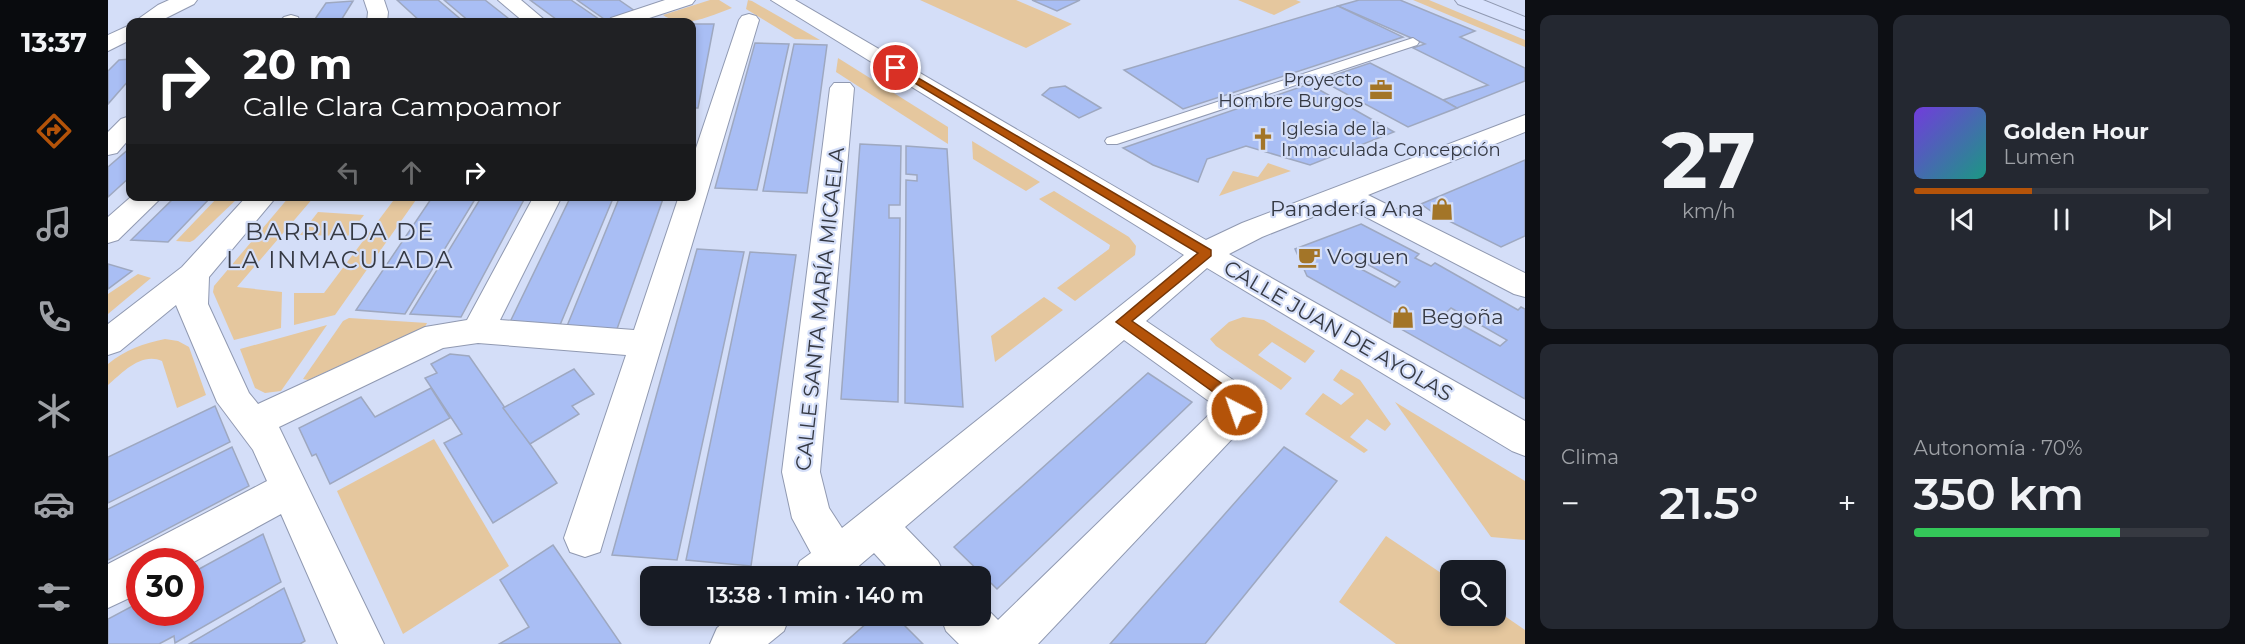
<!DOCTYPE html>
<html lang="es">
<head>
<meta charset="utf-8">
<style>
	body { margin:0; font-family:Montserrat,sans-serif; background:#242831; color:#f1f3f6; height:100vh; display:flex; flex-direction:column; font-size:22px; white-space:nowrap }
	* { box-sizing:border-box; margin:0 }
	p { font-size:20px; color:#9ea1a6 }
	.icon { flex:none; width:33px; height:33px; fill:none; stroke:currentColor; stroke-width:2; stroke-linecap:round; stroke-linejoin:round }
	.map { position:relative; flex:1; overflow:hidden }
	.details { display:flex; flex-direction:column; gap:15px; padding:15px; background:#0d0f14; width:720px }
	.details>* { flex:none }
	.banner { position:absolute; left:18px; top:18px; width:570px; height:183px; border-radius:12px; box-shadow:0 3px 9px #0003; background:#202124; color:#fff; overflow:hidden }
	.fabs { position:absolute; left:1332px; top:560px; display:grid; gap:12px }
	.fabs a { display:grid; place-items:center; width:66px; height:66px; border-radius:12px; background:#171b24; box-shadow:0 3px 9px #0003; font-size:30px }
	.speed { position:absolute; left:18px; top:548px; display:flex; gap:12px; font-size:30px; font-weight:700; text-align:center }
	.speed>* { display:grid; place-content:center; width:78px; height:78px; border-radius:50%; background:#171b24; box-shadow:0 3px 9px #0003; line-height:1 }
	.speed .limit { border:9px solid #d22; background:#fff; color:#111 }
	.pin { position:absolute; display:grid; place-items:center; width:51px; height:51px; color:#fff; margin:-26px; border:3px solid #fff; border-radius:50%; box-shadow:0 2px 6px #0007 }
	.me { position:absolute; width:66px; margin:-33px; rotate:319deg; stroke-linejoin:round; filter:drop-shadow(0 0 4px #0008) }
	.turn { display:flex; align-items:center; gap:21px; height:126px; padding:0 18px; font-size:27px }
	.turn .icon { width:78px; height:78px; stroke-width:2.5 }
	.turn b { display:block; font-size:42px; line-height:51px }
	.lanes { display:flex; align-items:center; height:57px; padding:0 18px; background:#0003; justify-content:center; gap:30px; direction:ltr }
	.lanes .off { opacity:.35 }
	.big { font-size:45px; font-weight:600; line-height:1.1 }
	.details .card { flex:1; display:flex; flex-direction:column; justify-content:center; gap:9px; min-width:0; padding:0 21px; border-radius:12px; background:#242831 }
	.details .dial { align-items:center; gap:0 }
	.dial b { font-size:78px; line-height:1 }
	.song { display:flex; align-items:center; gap:18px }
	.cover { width:72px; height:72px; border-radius:9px; background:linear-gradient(135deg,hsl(260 70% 55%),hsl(170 70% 35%)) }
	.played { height:6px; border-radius:3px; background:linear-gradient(90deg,#b45309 40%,#363941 40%) }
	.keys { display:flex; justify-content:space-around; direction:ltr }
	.heat { display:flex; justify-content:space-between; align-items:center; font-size:33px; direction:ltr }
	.charge { height:9px; border-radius:4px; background:linear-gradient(90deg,#34c759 70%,#363941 0) }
	.details .tiles { flex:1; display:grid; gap:15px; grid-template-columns:repeat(2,1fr) }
	.trip { position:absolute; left:532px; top:566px; width:351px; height:60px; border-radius:12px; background:#171b24; box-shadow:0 3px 9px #0003; font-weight:600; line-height:60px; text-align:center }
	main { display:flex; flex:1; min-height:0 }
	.dock { display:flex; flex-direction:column; width:108px; justify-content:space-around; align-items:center; background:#090b0e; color:#9ea1a6 }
	.dock .icon { width:42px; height:42px }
	.dock .on { color:#b45309 }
	.dock b { font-size:27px; color:#f1f3f6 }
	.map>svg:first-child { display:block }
</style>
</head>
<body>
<main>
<nav class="dock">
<b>13:37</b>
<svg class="icon on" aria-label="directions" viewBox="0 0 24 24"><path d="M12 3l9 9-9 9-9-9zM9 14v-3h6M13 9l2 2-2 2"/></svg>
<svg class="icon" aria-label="music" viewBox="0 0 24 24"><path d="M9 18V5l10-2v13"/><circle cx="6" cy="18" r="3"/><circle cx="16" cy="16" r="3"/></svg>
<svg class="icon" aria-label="phone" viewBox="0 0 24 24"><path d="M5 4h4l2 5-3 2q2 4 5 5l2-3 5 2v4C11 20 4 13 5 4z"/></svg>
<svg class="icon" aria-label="climate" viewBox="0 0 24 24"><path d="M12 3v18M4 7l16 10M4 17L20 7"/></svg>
<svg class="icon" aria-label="car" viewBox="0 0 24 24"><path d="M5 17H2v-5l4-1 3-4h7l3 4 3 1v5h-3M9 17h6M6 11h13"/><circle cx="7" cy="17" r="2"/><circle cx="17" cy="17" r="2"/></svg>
<svg class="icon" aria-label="filters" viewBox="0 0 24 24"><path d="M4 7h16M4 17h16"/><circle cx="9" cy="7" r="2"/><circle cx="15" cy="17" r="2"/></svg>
</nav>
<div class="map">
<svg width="1417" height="644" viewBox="0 0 1417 644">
	<rect width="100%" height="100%" fill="#d4def8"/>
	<!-- green -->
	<g fill="#e5c79e">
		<path d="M602,0H611L624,8C601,16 577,30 555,15Z"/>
		<polygon points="640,0 644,1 712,40 687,39 638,9"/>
		<polygon points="812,0 908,0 964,24 918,48"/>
		<polygon points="1130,0 1188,0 1193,2 1166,15"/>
		<polygon points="1305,0 1321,0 1417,40 1417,47"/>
		<polygon points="730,58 840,127 840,144 728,72"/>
		<polygon points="864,141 932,182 918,191 865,159"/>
		<polygon points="1160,163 1183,171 1111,196 1125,171 1150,177"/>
		<polygon points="946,191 1021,237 1028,246 1027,255 967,301 949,288 1001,249 1002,245 931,199"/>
		<polygon points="110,197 131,197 86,240 82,242 68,241"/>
		<polygon points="181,197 206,197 129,287 174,292 173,328 126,340 105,292 106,286"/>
		<polygon points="288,197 310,197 227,315 186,325 186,293 216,293"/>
		<polygon points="210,212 256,215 240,236 192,235"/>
		<polygon points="30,274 43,278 0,314 0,294"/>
		<polygon points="936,297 955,310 887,362 883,336"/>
		<polygon points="1135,317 1156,320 1207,351 1197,363 1164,342 1150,355 1184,378 1173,390 1108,346 1102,339 1121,322"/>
		<polygon points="241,318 319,323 317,327 200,380 195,379 235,321"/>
		<polygon points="219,325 173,391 157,393 147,388 132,349"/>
		<path d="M57,339L70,341L81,347L98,395L69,408L54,361C33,352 14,373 0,385V364C17,350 36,343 57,339Z"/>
		<polygon points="1233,369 1252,380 1283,424 1277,431 1259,419 1242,437 1260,450 1256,453 1197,414 1215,393 1233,405 1246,394 1225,380"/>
		<polygon points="1287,402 1417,481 1417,540 1383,537"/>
		<polygon points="326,439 401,566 295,634 229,491"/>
		<polygon points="1278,536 1342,579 1342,615 1388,615 1388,610 1417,630 1417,644 1288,644 1231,602"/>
	</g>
	<!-- building -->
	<g fill="#a9bef4" stroke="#9ea8c0" stroke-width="1.5" fill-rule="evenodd">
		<polygon points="289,0 330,0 356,22 313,22"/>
		<polygon points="336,0 377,0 405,22 362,22"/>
		<polygon points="422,0 463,0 495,22 452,22"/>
		<polygon points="469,0 511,0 527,11 499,21"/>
		<polygon points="924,0 972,0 949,11"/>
		<polygon points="1251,0 1292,0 1367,31 1352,37 1417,68 1417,81 1349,108 1335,100 1380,85 1305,48 1317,44 1230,6"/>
		<polygon points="245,1 232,22 205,22 218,3"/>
		<polygon points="1230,6 1295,37 1075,109 1016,70"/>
		<polygon points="584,24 606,24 590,108 584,108"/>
		<polygon points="647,43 681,44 649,190 607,188"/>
		<polygon points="686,44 719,45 699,193 655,191"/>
		<polygon points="22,59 22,79 0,104 0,71 11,60"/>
		<polygon points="1262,63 1335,100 1349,108 1300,127 1212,80"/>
		<polygon points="1201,84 1286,132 1202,165 1138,146 1099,159 1090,182 1045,165 1015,148"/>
		<polygon points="957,86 993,108 971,118 934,95 942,88"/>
		<polygon points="752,144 793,146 792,205 781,205 781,218 792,218 790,402 733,399"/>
		<polygon points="798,146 839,149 855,407 797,403 798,180 809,181 809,175 798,174"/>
		<polygon points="22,148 22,177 0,197 0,167"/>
		<polygon points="1417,160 1417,236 1393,247 1327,214 1313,204"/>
		<polygon points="68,196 104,196 60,242 23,240"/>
		<polygon points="325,196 369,196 297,314 248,310"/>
		<polygon points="418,196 353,317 302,314 374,196"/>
		<polygon points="463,196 506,196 452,325 402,322"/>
		<polygon points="512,196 556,196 509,329 459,326"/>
		<path d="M1253,224L1311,254L1307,258L1323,266L1327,263L1410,310L1413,307L1417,309V399L1199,276L1187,249ZM1259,264L1292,282L1287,287L1253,269ZM1343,308L1399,340L1392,346L1336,315Z"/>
		<polygon points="589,249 636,252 569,560 504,555"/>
		<polygon points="642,252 688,255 643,566 578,560"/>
		<polygon points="0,264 24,271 0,289"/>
		<polygon points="342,354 361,356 449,483 385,523 336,443 354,434 317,378 329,373 323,364"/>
		<polygon points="466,369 486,394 464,406 471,414 422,444 395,408"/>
		<polygon points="1040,373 1084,402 889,589 846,547"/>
		<polygon points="323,388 342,418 222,484 208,454 204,456 191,428 253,397 267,417"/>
		<polygon points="107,406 122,442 0,503 0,457"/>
		<polygon points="124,447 141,486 0,560 0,509"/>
		<polygon points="1176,447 1229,481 1097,644 1002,644"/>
		<polygon points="155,534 173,582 67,643 66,636 51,644 0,644 0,619 32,602 32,612 82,612 82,574"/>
		<polygon points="445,545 513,644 391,644 421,627 392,580"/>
		<polygon points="176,588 197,641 192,644 81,644"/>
		<polygon points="768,615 786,615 815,644 735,644"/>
	</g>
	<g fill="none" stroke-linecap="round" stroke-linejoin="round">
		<!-- lane casing -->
		<g stroke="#9099b1" stroke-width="2">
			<polygon id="lane" points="1305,38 1311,42 1309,45 1009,144 999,144 997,141 999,138"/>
		</g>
		<!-- street casing -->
		<g stroke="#9099b1" stroke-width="2">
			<g id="street">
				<polygon points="61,0 89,0 86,4 50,22 26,22 50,5"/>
				<polygon points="256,0 276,0 280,12 279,22 259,22 260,12"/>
				<polygon points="390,0 413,0 439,22 416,22"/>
				<polygon points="557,0 587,0 584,4 529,22 499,22 503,18"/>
				<polygon points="663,0 687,0 1098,240 1134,223 1417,115 1417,132 1260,195 1417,273 1417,297 1406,294 1235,205 1154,237 1121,254 1417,421 1417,456 1404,451 1099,268 1038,321 1137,388 1148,405 1142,420 930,644 851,644 838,631 832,615 873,615 873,603 890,620 1109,407 1016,340 797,527 830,561 837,576 787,576 766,553 739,576 685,576 692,561 703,553 684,518 674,472 722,88 726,83 742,83 746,88 712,472 721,508 734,528 1076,255"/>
				<polygon points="641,14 648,16 651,20 492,552 477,557 462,552 456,538 518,355 370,343 335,348 171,427 276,644 230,644 173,514 82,564 82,561 32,561 32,593 0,608 0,564 159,481 145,450 109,402 68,305 12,351 0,355 0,324 74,267 139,196 169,196 101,277 100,304 141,393 150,404 317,327 359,320 426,196 454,196 392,320 526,330 571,196 584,196 584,160 631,20 634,16"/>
				<polygon points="183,15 190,17 192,22 171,22 176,17"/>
				<polygon points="22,25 22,40 0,51 0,35"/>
				<polygon points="22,116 22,138 9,153 0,155 0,132 13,119"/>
				<polygon points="24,196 55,196 10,240 0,243 0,217"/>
				<polygon points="625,615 682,615 676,631 660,644 602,644 609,628"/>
			</g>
		</g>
		<!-- secondary casing -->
		<g stroke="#9099b1" stroke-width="2">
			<polygon id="secondary" points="1347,0 1375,0 1417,17 1417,30 1350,4"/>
		</g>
		<!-- lane -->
		<use href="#lane" fill="#fff" fill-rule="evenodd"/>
		<!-- street -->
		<use href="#street" fill="#fff" fill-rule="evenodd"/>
		<!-- secondary -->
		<use href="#secondary" fill="#d8e2fd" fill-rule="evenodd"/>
	</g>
	<!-- route -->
	<polygon fill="#b45309" stroke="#753606" stroke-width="1.5" points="788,65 1103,250 1103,256 1024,321 1129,394 1138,405 1135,414 1124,414 1119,402 1008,322 1090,253 785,70 784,68"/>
	<!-- icons -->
	<defs>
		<g id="office-bare" transform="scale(1.8)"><path d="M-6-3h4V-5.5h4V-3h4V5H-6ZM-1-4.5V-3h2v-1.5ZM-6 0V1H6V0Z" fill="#a37528" stroke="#d4def8" stroke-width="2.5" paint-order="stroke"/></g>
		<g id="church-bare" transform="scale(1.8)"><path d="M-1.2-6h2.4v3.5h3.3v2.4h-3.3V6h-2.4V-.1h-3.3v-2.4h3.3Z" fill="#a37528" stroke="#d4def8" stroke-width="2.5" paint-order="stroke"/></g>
		<g id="shop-bare" transform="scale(1.8)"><path d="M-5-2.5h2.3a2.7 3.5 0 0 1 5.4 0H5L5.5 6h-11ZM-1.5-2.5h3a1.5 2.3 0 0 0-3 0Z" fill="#a37528" stroke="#d4def8" stroke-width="2.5" paint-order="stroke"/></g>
		<g id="cafe-bare" transform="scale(1.8)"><path d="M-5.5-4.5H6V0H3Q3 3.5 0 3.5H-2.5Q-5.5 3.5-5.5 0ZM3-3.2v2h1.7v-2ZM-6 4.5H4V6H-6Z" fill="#a37528" stroke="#d4def8" stroke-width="2.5" paint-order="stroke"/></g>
	</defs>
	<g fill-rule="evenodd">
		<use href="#office-bare" x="1273" y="90"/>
		<use href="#church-bare" x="1155" y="139"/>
		<use href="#shop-bare" x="1334" y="209"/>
		<use href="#cafe-bare" x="1201" y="257"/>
		<use href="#shop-bare" x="1295" y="317"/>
	</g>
	<g text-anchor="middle" stroke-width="4.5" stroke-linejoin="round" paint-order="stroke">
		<!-- far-poi labels -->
		<g font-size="18" fill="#353943" stroke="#d4def8" text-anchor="end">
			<text x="1255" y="86">Proyecto<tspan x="1255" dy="21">Hombre Burgos</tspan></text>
			<text x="1173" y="135" text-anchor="start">Iglesia de la<tspan x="1173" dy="21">Inmaculada Concepción</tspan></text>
		</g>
		<!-- poi labels -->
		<g font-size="21" fill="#353943" stroke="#d4def8" text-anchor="start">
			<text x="1316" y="216" text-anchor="end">Panadería Ana</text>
			<text x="1219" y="264">Voguen</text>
			<text x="1313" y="324">Begoña</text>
		</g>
		<!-- street labels -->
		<g font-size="21" fill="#353943" stroke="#d4def8">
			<text transform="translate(712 309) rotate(-84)" y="7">CALLE SANTA MARÍA MICAELA</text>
			<text transform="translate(1230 331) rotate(30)" y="7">CALLE JUAN DE AYOLAS</text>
		</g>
		<!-- quarter labels -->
		<g font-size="24" letter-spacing="1.5" fill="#353943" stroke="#d4def8">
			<text x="232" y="240">BARRIADA DE<tspan x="232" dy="28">LA INMACULADA</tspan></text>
		</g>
	</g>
</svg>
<div class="fabs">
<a><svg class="icon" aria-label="search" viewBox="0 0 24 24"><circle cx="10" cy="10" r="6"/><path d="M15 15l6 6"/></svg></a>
</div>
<div class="speed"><div class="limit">30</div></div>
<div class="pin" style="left:788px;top:68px;background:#d93025"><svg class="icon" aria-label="arrive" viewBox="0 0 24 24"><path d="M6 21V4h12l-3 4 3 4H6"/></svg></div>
<svg class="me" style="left:1129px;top:410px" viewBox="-20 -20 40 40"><circle r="17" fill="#b45309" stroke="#fff" stroke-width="3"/><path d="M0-11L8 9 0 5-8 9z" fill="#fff"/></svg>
<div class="trip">13:38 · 1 min · 140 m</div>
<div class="banner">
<div class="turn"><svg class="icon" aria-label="right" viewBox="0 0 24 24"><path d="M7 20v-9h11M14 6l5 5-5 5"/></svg><div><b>20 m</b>Calle Clara Campoamor</div></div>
<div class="lanes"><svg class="icon off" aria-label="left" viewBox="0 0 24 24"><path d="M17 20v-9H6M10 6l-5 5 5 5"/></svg><svg class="icon off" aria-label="ahead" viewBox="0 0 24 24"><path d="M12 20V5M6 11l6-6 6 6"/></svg><svg class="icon" aria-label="right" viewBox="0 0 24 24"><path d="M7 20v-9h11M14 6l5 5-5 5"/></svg></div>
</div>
</div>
<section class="details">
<div class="tiles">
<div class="card dial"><b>27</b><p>km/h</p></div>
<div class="card">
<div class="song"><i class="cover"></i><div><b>Golden Hour</b><p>Lumen</p></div></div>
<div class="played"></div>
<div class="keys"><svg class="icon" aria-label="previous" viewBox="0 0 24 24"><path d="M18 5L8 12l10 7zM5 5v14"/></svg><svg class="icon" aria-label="pause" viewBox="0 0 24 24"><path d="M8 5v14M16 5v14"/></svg><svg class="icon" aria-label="next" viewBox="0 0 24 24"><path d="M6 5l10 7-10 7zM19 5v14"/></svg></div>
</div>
<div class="card"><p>Clima</p>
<div class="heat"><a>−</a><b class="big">21.5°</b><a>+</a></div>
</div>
<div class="card"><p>Autonomía · 70%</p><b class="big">350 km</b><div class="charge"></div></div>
</div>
</section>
</main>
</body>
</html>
